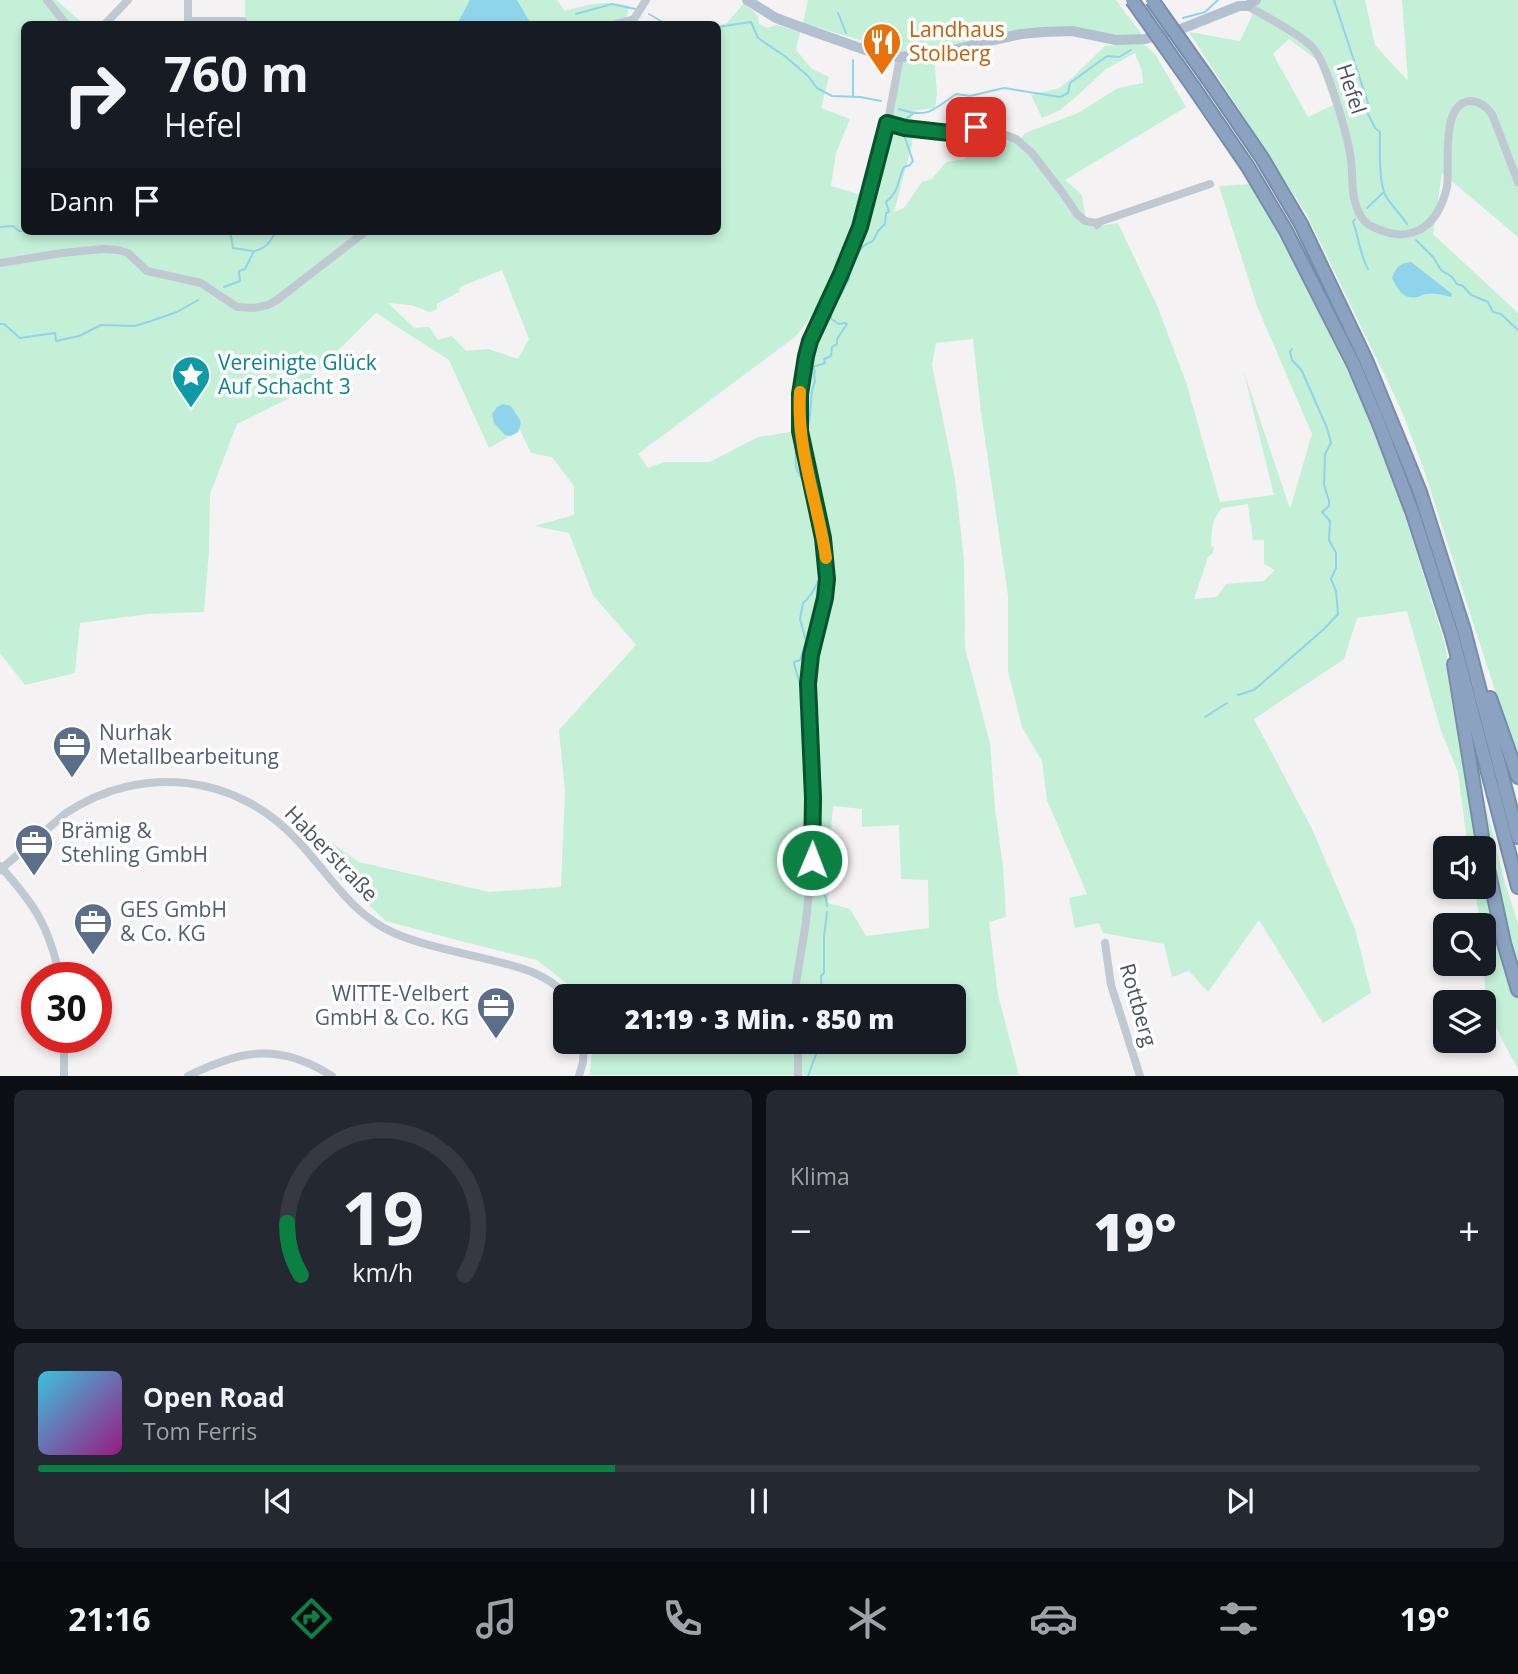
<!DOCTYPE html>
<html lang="de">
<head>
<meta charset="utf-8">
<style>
	body { margin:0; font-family:"Open Sans",sans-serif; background:#242831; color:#f1f3f6; height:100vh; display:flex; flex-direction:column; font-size:26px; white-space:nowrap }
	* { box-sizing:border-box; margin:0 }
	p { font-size:23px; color:#9ea1a6 }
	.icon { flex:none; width:38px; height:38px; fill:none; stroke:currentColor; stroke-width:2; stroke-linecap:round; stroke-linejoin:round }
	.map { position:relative; height:1076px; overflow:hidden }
	.side { display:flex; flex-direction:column; gap:14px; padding:14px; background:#0d0f14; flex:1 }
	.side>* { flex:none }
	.banner { position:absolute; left:21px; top:21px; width:700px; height:214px; border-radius:10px; box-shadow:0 4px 10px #0003; background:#171b24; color:#f1f3f6; overflow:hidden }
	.buttons { position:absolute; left:1433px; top:836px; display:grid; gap:14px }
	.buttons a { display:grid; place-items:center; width:63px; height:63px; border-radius:10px; background:#171b24; box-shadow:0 4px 10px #0003; font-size:35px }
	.speed { position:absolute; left:21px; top:962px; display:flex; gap:14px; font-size:35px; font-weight:700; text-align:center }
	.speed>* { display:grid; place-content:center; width:91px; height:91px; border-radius:50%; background:#171b24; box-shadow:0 4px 10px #0003; line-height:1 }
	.speed .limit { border:10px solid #d22; background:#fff; color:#111 }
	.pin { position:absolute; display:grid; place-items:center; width:60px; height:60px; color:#fff; margin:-30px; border-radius:14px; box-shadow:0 4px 10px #0006 }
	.me { position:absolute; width:77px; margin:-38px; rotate:1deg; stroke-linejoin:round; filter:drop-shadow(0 0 5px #0008) }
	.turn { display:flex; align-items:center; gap:24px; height:147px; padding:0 28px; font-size:32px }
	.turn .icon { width:91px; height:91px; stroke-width:2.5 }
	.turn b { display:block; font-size:49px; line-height:60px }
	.then { display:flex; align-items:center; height:66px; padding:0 28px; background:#0003; gap:14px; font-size:26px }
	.big { font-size:52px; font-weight:800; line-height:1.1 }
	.side .tile { flex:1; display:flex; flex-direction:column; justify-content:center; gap:10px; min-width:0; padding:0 24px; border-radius:10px; background:#242831 }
	.side .dial { align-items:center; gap:0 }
	.dial svg { height:182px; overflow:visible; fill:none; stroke:#363941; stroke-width:7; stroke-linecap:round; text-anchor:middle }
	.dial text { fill:#f1f3f6; stroke:none }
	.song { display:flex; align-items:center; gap:21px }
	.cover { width:84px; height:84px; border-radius:10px; background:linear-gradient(135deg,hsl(190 70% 55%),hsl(310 70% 35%)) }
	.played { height:7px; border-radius:4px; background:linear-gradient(90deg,#0b8043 40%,#363941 40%) }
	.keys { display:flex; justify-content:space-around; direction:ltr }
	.heat { display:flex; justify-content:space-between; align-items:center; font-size:38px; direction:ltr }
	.side .tiles { flex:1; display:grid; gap:14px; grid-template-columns:1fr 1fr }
	.tile:last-child { grid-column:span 2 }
	.trip { position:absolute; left:553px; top:984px; width:413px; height:70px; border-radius:10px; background:#171b24; box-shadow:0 4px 10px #0003; font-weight:800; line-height:70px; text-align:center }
	.tab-bar { display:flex; height:112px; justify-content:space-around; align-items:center; background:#090b0e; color:#9ea1a6 }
	.tab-bar .icon { width:49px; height:49px }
	.tab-bar .on { color:#0b8043 }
	.tab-bar b { font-size:32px; color:#f1f3f6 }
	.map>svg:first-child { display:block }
</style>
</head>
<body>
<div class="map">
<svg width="1518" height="1076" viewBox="0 0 1518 1076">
	<rect width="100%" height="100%" fill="#f4f2f2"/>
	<!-- green -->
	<g fill="#c3f0d7" fill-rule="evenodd">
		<path d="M0,0H56L84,24H24V231H718V26L727,23L744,3L758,16L759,24L767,28L777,25L800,32L796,50L812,69L829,77L821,108L850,119L836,153L831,186L871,198L892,101L901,46L873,44L803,23L808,0H1116L1145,39L1062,31L934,55L937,94L935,108L911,111L912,144L894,212L904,208L922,182L932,179L946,162L965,159L970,151L966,131L985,130L1018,143L1025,133L1078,113L1118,88L1143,83L1142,71L1135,53L1106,69L1077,96L1060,110L1042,118L1031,95L1059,88L1072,78L1105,46L1142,43L1155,54L1186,107L1065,180L1082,195L1085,215L1092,227L1118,223L1158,308L1186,382L1220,502L1274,495L1243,369L1290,509L1312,434L1257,306L1219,186L1251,184L1303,276L1362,403L1403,510L1445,644L1482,849H1468L1458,772L1441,731L1407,611L1357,618L1344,659L1254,719L1312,829L1355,929L1371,993L1323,1023L1259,920L1208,992L1189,971L1172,977L1164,944L1103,933L1099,923L1075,928L1069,898L1087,894L1047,800L1042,761L1022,727L1008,671V595L981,412L973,339L936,343L932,365L955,479L964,560L965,648L990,743L995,809L1003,867L1006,917L989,922L998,995L1019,1075H589L590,1072L593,1041H954V996H581L580,994L537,960L457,940L386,921L337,876L289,813L359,862L489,892L561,887L565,791L559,730L636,645L593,595L569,533L535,526L574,515V486L552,457L531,453L520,430L489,448L449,360L376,313L290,398L237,424L210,494L209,551L204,612L148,614L80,623L75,673L25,685L0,653ZM502,270L529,339L518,359L488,349L466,351L452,336L438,340L429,327L414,328L388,303L411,305L430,312L437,309V304L459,292L460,287ZM811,317L818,328L801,416L803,430L758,437L710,462H664L648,468L638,454L795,337ZM1248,504L1253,540H1264V564L1275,570L1264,581L1226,584L1217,597L1194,599L1208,557L1213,553L1214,547L1211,546C1212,530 1211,521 1222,508ZM833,806L862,809V827L899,825L901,879L928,880L929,928L866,936L850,909L828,903L829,853Z"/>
		<path d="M245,0H557L565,11C591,4 603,0 629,6L626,20L637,24H245Z"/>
		<path d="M1248,0H1365L1375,45L1408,81L1402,0H1518V237L1442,173L1433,234L1518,313V755L1499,703L1423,467L1401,409L1307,215L1189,32L1240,41L1252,16ZM1289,39L1317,60L1333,105L1308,117L1273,54Z"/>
		<path d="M1478,774L1504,879L1518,924V973C1497,908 1487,841 1478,774Z"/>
		<path d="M1484,862L1518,995V1068C1505,1046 1492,1023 1487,998C1482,974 1484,950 1484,926H1481L1474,887H1484Z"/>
	</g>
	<!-- water -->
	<g fill="#90d4ec">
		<polygon points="470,0 517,0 531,24 457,24"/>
		<path d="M1411,262L1452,294L1451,297C1443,295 1436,293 1428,294C1417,295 1427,295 1417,297C1403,300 1397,288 1392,278C1396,268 1399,263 1411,262Z"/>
		<polygon points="503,404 511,406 521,422 518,432 511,436 505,435 494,423 492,414 497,407"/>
	</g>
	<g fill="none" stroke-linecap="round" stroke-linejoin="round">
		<!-- stream -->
		<g stroke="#90d4ec" stroke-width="2">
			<path d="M1334,0L1368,103L1365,108L1375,128L1380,132C1380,148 1378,185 1387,198C1393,207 1401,215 1407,224"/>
			<polyline points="838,13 846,33"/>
			<polyline points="576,14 612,4 635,9"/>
			<polyline points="649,14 666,24"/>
			<polyline points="1183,18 1205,12 1218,0"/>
			<polyline points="718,27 751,22 758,38 786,57 808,76 817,88 832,96 860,97 881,101"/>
			<polyline points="853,97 853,60"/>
			<path d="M899,109C928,119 933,110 956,94L970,96L1004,88L1060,97L1068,93L1070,83L1107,56L1119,57L1131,50"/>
			<polyline points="905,123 907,118 913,114"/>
			<polyline points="1367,208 1384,192"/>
			<path d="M1355,219L1353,222C1359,238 1360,255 1368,269"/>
			<polyline points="0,227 13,226 19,231 24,231"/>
			<polyline points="230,231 233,248 253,251"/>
			<polyline points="1416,240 1433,257 1441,270 1452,277 1457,284 1463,286 1471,295 1488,302 1493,312 1501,314 1518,330"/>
			<path d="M224,287L240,281L239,271L245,269L254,251C266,249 271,241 276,231"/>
			<polyline points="0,324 4,324 20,338 55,333 56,341 79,336 101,325 135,326 151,321 177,312 198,300"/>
			<path d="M803,433C815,421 807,396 815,382L814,374L815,371L813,367L825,363L824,359L831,356L832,347L837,344V339L847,324L845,323L839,324L831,319V313L849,279L848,272L850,266L853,265C859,253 859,246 873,241L878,231L885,224L886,213L889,212L886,202C900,191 897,180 904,167L910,165L913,161L903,132"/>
			<path d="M799,436L795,444C798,461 791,464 803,480C803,486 806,490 807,496C811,510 812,525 815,539C817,546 822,564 821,570C820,582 811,596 803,603L800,619L806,641L800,660L794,662C795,670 798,676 800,684C802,691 801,699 801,706C803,725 806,743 807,762"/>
			<polyline points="1238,695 1254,690 1324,629 1338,614 1336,591 1331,579 1336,568 1336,553 1329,540 1330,521 1322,512 1329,506 1329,501 1324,485 1325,454 1331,443 1327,428 1302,371 1292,360 1290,352 1292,349"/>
			<polyline points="1205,717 1227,703"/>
			<polyline points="809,795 809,807"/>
			<polyline points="808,857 808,837"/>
			<polyline points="817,862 820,874 821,886 826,899 827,906"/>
			<polyline points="822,996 821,976 824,973 824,937 827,912"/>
			<polyline points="808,1076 818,1049 817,1041"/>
		</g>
		<!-- highway casing -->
		<g stroke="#768dab" stroke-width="16">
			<g id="highway">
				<polyline points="1208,79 1262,158 1301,224 1366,360 1403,450 1420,492 1464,630 1518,837"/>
				<polyline points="1194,88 1248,167 1286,231 1354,365 1379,424 1413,514 1452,635 1518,887"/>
				<polyline points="1454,664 1484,849"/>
				<polyline points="1490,698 1518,777"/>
				<polyline points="1484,850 1504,943 1518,990"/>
			</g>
		</g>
		<!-- minor -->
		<g stroke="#c0c9d1" stroke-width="8">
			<polyline points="47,0 66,24"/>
			<polyline points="188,0 188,24"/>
			<path d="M1247,6C1264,15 1303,36 1314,49C1328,66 1348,137 1351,160C1353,174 1351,189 1355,202C1358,213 1363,223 1373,227C1389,234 1402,238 1419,230C1435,222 1443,204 1447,187C1450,166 1440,103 1470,101C1480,101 1486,107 1492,114L1518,182"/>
			<polyline points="188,21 243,21"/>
			<polyline points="105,24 128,0"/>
			<polyline points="616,24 634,19 646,0"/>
			<polyline points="887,123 905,128 950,133 976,127 990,129 1016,139 1032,153 1062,192 1077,214 1085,221 1096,223 1097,225"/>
			<polyline points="1096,223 1210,184"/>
			<polyline points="0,263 62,253 103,249 118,250 128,253 147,271 201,283 237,307 254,308 268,305 277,300 366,231"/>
			<path d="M0,866C35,905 49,926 60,978"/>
			<path d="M0,870L66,813C142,763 237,774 298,841C329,874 351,914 394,933C424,946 459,952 491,960C520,967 546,973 567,996"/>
			<polyline points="1105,943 1111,985 1140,1076"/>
			<polyline points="797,996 796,983 806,922 812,860 813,798 807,696 808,676 811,655 825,598 827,579 823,538 800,431 800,394 806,356 810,341 841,274 860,227 887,126 900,57"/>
			<polyline points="798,1041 798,1076"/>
			<polyline points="64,1076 64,1038"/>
			<path d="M188,1076C241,1050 279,1042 332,1076"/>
			<polyline points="579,1076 583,1062 584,1041"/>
		</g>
		<!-- major -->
		<polyline stroke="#b3c0d0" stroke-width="10" points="747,0 776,18 806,29 874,53 900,57 938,54 985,42 1021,34 1043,32 1072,31 1116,40 1145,39 1181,29 1239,6 1247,6 1256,0"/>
		<!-- highway -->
		<use href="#highway" stroke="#8ba2c0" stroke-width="12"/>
		<!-- highway-bridge casing -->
		<g stroke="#768dab" stroke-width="16" stroke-linecap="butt">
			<g id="highway-bridge">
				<polyline points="1132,0 1194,88"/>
				<polyline points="1152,0 1208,79"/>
			</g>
		</g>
		<!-- highway-bridge -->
		<use href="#highway-bridge" stroke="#8ba2c0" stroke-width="12"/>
	</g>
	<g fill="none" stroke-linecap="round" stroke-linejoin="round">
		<!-- route casing -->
		<g stroke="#07532c" stroke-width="18">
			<polyline id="route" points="812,860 813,798 808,684 811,655 825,598 827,579 823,538 800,431 800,394 806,356 810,341 841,274 860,227 887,123 905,128 950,133 976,127"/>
		</g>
		<!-- route -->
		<use href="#route" stroke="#0b8043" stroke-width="12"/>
		<!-- slow -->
		<path stroke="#f59e0b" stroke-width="12" d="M800,392C796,448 818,503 826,558"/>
	</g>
	<!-- icons -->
	<defs>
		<g id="restaurant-pin" transform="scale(2.0125)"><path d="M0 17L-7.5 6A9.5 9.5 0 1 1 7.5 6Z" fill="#e8710a" stroke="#fff"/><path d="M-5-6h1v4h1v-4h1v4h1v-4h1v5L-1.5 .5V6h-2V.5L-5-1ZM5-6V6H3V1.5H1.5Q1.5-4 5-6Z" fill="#fff"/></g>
		<g id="sight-pin" transform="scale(2.0125)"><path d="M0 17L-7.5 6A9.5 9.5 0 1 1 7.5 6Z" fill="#0f9aa8" stroke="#fff"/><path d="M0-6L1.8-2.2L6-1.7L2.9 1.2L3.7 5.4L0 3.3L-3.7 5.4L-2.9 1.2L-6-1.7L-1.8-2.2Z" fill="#fff"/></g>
		<g id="office-pin" transform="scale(2.0125)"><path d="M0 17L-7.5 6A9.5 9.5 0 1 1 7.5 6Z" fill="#5c6f8a" stroke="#fff"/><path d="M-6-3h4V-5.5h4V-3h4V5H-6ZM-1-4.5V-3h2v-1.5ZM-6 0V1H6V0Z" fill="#fff"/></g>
	</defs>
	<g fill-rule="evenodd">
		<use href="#restaurant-pin" x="882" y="42"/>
		<use href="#sight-pin" x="191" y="375"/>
		<use href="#office-pin" x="72" y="745"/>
		<use href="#office-pin" x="34" y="843"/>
		<use href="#office-pin" x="93" y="922"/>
		<use href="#office-pin" x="496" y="1006"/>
	</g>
	<g text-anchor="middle" stroke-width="7" stroke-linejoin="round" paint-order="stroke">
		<!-- food labels -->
		<g font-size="21" fill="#c56008" stroke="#fff" text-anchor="start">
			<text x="909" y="37">Landhaus<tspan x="909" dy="24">Stolberg</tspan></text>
		</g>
		<!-- street labels -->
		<g font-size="21" fill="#4a5460" stroke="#fff">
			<text transform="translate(1351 89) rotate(72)" y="7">Hefel</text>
			<text transform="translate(331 854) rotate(46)" y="7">Haberstraße</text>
			<text transform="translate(1138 1005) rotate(74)" y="7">Rottberg</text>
		</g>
		<!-- culture labels -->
		<g font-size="21" fill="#0d838f" stroke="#fff" text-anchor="start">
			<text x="218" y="370">Vereinigte Glück<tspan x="218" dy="24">Auf Schacht 3</tspan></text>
		</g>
		<!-- service labels -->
		<g font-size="21" fill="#4e5e75" stroke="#fff" text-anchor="start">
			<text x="99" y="740">Nurhak<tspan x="99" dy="24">Metallbearbeitung</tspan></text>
			<text x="61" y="838">Brämig &amp;<tspan x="61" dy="24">Stehling GmbH</tspan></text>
			<text x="120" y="917">GES GmbH<tspan x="120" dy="24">&amp; Co. KG</tspan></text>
			<text x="469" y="1001" text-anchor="end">WITTE-Velbert<tspan x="469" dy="24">GmbH &amp; Co. KG</tspan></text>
		</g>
	</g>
</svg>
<div class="buttons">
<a><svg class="icon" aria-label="sound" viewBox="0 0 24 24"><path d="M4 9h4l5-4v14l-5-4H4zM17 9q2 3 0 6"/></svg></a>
<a><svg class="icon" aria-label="search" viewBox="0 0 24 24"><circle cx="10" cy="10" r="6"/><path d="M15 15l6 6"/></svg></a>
<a><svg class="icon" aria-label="layers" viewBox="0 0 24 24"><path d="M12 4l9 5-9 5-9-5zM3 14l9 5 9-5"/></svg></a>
</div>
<div class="speed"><div class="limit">30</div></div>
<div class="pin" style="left:976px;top:127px;background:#d93025"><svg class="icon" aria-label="arrive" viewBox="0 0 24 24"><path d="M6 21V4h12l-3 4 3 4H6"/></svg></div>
<svg class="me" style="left:812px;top:860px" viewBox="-20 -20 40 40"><circle r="17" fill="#0b8043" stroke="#fff" stroke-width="3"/><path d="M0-11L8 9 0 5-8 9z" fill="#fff"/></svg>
<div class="trip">21:19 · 3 Min. · 850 m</div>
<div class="banner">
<div class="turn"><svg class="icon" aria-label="right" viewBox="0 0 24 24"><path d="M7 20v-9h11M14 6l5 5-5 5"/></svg><div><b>760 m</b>Hefel</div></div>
<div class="then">Dann<svg class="icon" aria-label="arrive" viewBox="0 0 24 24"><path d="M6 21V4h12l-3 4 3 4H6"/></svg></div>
</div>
</div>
<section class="side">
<div class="tiles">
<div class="tile dial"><svg viewBox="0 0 100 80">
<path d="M14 69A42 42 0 1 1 86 69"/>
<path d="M14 69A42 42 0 0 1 8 46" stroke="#0b8043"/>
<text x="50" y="56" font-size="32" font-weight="700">19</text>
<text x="50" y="72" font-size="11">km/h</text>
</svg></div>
<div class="tile"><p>Klima</p>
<div class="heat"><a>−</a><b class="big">19°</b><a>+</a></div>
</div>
<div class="tile">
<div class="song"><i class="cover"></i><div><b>Open Road</b><p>Tom Ferris</p></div></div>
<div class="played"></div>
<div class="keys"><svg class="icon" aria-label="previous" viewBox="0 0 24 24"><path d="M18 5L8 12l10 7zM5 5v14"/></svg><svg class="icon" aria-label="pause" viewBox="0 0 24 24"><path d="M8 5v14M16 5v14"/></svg><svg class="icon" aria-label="next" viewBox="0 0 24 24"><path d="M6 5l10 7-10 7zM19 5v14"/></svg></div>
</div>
</div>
</section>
<nav class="tab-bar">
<b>21:16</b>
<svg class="icon on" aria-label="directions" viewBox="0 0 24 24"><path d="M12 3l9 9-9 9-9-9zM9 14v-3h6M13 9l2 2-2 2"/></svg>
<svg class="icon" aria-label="music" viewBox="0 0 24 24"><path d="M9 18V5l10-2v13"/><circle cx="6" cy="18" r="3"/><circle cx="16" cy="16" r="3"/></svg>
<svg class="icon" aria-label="phone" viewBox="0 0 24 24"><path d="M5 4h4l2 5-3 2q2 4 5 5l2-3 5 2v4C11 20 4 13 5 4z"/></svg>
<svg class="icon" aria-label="climate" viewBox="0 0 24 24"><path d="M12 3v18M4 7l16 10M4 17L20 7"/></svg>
<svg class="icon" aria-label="car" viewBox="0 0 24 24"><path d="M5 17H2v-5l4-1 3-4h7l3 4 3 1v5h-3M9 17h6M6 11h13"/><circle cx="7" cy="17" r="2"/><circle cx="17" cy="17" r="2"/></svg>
<svg class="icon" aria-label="filters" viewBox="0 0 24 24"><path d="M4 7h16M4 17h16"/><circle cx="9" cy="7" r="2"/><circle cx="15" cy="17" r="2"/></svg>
<b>19°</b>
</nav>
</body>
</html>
